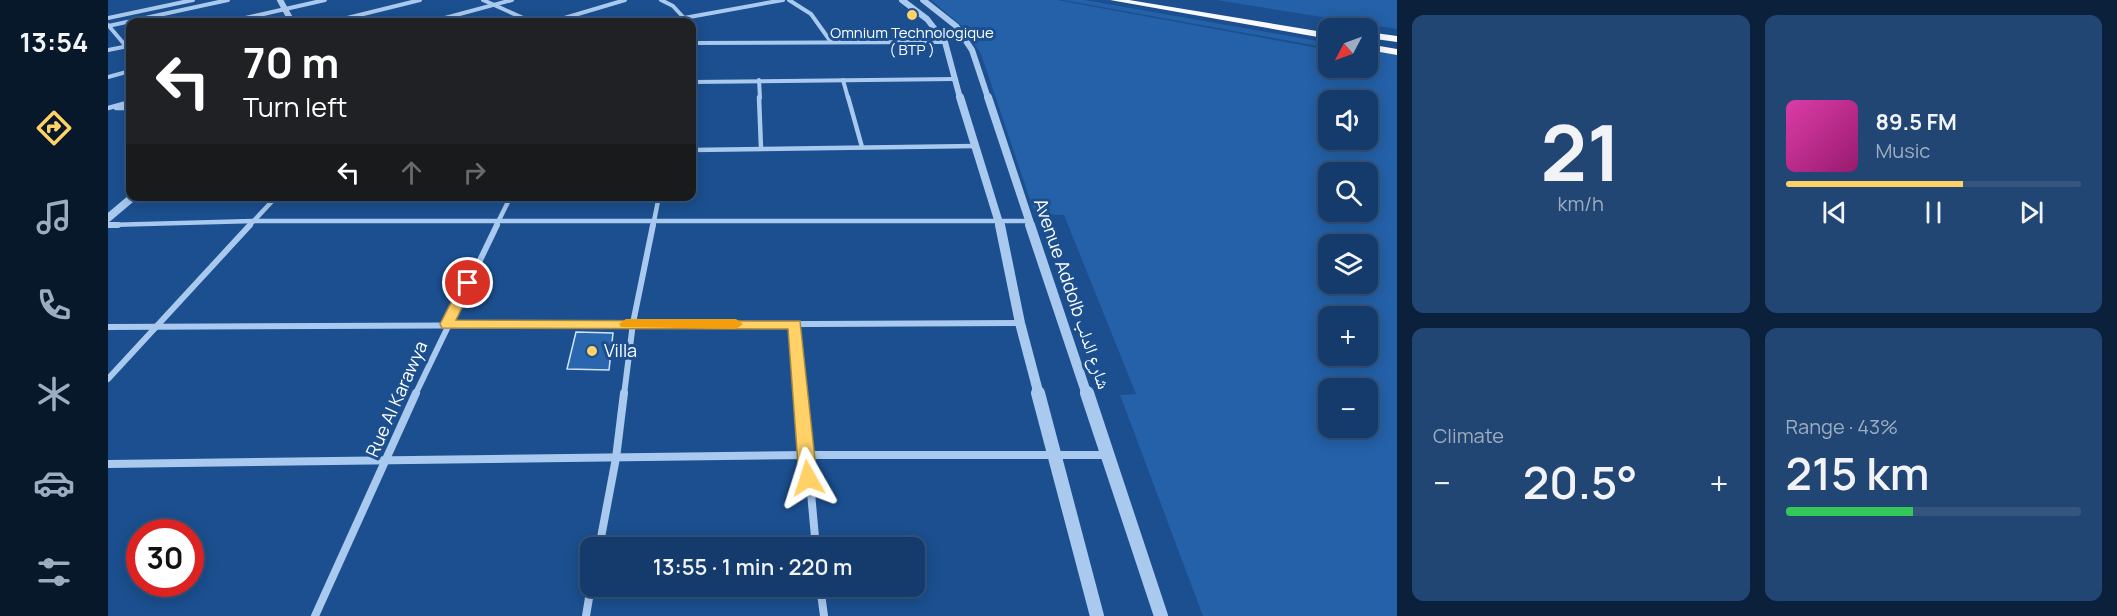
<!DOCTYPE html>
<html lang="en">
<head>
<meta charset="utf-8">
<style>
	body { margin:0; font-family:Manrope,"Noto Naskh Arabic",sans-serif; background:#214673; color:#f1f3f6; height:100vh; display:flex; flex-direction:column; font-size:22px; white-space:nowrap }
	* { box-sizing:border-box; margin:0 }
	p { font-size:20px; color:#9dadc1 }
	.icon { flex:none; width:33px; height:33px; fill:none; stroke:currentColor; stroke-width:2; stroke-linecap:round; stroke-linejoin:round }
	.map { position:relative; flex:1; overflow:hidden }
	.details { display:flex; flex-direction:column; gap:15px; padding:15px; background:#0b203b; width:720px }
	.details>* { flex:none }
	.hud { position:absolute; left:18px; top:18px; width:570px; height:183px; border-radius:12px; box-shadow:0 3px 15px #0003,0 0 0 2px #33557e; background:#202124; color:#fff; overflow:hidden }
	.needle { width:39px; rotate:229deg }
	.controls { position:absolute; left:1210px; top:18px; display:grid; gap:12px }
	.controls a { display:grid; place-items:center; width:60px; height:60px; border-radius:12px; background:#143b6b; box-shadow:0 3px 15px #0003,0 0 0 2px #33557e; font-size:30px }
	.speed { position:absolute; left:18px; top:519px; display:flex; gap:12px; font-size:30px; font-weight:700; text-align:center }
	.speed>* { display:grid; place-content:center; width:78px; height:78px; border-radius:50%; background:#143b6b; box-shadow:0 3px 15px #0003,0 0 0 2px #33557e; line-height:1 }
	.speed .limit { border:9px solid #d22; background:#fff; color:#111 }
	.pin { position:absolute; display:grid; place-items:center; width:51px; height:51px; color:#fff; margin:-26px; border:3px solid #fff; border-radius:50%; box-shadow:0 2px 6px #0007 }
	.me { position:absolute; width:66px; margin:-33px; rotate:354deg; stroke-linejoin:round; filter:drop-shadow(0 0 4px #0008) }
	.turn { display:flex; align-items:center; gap:21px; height:126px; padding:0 18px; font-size:27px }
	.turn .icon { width:78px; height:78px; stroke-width:2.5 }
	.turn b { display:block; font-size:42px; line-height:51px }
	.lanes { display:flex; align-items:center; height:57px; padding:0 18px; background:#0003; justify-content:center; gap:30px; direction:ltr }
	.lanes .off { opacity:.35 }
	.big { font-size:45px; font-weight:600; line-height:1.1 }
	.details .card { flex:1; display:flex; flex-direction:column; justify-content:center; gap:9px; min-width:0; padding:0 21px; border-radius:12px; background:#214673 }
	.details .dial { align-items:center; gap:0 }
	.dial b { font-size:78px; line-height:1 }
	.song { display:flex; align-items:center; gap:18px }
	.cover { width:72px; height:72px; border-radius:9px; background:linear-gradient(135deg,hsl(320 70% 55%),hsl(320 70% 35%)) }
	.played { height:6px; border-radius:3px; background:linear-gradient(90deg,#ffd166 60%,#33557e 60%) }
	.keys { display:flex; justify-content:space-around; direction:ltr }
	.heat { display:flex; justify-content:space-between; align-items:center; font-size:33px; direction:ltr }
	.charge { height:9px; border-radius:4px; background:linear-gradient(90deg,#34c759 43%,#33557e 0) }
	.details .tiles { flex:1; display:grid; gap:15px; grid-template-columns:repeat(2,1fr) }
	.trip { position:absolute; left:472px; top:537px; width:345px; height:60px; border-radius:12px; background:#143b6b; box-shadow:0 3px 15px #0003,0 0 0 2px #33557e; font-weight:600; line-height:60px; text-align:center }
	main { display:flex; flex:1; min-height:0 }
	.menu { display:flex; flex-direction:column; width:108px; justify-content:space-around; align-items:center; background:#08182b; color:#9dadc1 }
	.menu .icon { width:42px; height:42px }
	.menu .active { color:#ffd166 }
	.menu b { font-size:27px; color:#f1f3f6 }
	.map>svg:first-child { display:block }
</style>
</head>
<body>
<main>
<nav class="menu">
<b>13:54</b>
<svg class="icon active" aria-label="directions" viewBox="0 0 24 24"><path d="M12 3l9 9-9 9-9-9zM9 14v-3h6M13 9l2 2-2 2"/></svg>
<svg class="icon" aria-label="music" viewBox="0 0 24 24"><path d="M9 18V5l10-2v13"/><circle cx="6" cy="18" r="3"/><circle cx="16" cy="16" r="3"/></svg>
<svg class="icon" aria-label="phone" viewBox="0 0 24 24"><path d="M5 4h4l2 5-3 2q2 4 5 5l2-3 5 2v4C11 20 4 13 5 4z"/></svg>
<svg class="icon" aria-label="climate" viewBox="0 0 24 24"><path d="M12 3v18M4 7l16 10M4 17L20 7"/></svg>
<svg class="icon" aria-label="car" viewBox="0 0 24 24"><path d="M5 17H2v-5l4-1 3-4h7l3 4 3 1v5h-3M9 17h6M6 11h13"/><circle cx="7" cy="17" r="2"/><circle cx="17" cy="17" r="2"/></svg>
<svg class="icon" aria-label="filters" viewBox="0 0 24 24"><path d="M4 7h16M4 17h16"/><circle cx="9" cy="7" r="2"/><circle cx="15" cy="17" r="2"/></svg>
</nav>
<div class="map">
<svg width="1289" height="616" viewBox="0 0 1289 616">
	<rect width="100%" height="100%" fill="#1b4f8f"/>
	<!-- green -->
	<g fill="#2461a8" fill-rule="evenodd">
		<path d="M823,0H949L1221,50V68H1260L1263,51L1289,55V616H1095L1012,395L1028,394L956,215L927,214L873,54L854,26ZM1260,100V140H1221V100ZM1221,172H1260V212H1221ZM1221,244H1260V284H1221ZM1221,316H1260V356H1221ZM1221,388H1260V428H1221Z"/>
		<polygon points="955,0 977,0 1221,43 1221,48"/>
		<polygon points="1108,0 1289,0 1289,29"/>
	</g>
	<!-- building -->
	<polygon fill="#2a66ad" stroke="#cfe3fa" stroke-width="1.5" points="468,332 505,333 501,370 459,369"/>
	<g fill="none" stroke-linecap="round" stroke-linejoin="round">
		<!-- minor-far3 -->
		<g stroke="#a9c9ee" stroke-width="4">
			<polyline points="375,0 424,22"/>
			<polyline points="553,0 565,6 576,18 575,22"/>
			<polyline points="681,0 703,14 723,42"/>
			<polyline points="0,18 85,0"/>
			<polyline points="576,18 675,0"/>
			<polyline points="120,22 217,0"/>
			<polyline points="223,22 312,0"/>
			<polyline points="322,22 404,0"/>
			<polyline points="443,22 517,0"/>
			<polyline points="0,25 22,51"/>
			<polyline points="0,26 120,0"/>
			<polyline points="584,43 837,42"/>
			<polyline points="0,50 20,46"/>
			<polyline points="0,77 22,71"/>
			<polyline points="651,80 652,98"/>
			<polyline points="735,80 740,98"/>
			<polyline points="584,82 846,79"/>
		</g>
		<!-- minor-far2 -->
		<g stroke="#a9c9ee" stroke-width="4.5">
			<polyline points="651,97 653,148"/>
			<polyline points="740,97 754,147"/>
			<polyline points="0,108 22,102"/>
			<polyline points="8,108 22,108"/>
			<polyline points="584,150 867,146"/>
			<polyline points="0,225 145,221 922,221"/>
			<polyline points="141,226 169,196"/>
			<polyline points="388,226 403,196"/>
			<polyline points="545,226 551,196"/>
		</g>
		<!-- minor-far1 -->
		<g stroke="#a9c9ee" stroke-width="6">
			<polyline points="0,225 10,225"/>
			<polyline points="687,324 694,395"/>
			<polyline points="0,327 912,323"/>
			<polyline points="0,379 142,225"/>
			<polyline points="307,395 389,225"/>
			<polyline points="516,395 525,323 545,225"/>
		</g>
		<!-- minor -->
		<g stroke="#a9c9ee" stroke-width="8">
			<polyline points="694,393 708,548"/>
			<polyline points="0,464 698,455 998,455"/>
			<polyline points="491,548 508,458 516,393"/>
			<polyline points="712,586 716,616"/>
			<polyline points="207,616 308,393"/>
			<polyline points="478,616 483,586"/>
		</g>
		<!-- tertiary-far3 -->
		<g stroke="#a9c9ee" stroke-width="6">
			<polyline points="172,0 184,22"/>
			<polyline points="794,0 819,19 837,42 852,98"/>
			<polyline points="815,0 848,26 864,50 880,98"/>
		</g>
		<!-- tertiary-far2 -->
		<g stroke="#a9c9ee" stroke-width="8">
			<polyline points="852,97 892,226"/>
			<polyline points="880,97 923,226"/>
			<polyline points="0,218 26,196"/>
		</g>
		<!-- tertiary-far1 -->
		<g stroke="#a9c9ee" stroke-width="10">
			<polyline points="892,225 912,323 931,395"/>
			<polyline points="922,225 979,395"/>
		</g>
		<!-- tertiary -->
		<g stroke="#a9c9ee" stroke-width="14">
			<polyline points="930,393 989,616"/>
			<polyline points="979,393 1053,616"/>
		</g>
		<!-- trunk -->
		<g fill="#f8faff" fill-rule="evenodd">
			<polygon points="1002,0 1021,0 1221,33 1221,39"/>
			<polygon points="1260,32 1289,36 1289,42 1260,38"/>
			<polygon points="1260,44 1289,49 1289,55 1260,50"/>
		</g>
	</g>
	<!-- route -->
	<polygon fill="#ffd166" stroke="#a68842" stroke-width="1.5" points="360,279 366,283 348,320 692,321 709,478 706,483 700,485 694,483 691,478 680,329 334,328 332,324 353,283"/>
	<!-- slow -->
	<polygon fill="#f59e0b" points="518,319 628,319 635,324 628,329 513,327 511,324"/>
	<!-- markers -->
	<g fill="#ffd166" stroke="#1b4f8f" stroke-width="2">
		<circle cx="804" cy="15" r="6"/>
		<circle cx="484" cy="351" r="6"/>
	</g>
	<g text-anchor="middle" stroke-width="6" stroke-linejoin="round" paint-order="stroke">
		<!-- far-poi labels -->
		<g font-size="15" fill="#fff" stroke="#1b4f8f">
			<text x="804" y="38">Omnium Technologique<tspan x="804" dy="17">( BTP )</tspan></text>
		</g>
		<!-- street labels -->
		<g font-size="18" fill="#fff" stroke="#1b4f8f">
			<text transform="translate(964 294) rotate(71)" y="6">Avenue Addolb شارع الدلب</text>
			<text transform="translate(289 399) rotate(-66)" y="6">Rue Al Karawya</text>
		</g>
		<!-- poi labels -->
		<g font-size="18" fill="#fff" stroke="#1b4f8f" text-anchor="start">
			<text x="496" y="357">Villa</text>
		</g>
	</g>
</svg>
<div class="controls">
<a><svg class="needle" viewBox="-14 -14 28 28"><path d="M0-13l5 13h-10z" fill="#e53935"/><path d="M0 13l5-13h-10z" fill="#9dadc1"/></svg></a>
<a><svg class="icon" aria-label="sound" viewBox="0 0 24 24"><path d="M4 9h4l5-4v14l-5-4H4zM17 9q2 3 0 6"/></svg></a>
<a><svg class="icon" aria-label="search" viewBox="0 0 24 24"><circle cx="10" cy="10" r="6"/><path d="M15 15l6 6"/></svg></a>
<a><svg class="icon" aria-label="layers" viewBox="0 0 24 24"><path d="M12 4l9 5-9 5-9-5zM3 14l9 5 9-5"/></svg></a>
<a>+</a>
<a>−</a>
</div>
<div class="speed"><div class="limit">30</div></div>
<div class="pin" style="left:360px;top:283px;background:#d93025"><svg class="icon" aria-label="arrive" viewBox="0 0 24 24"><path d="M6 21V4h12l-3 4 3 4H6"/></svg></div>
<svg class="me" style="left:700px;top:478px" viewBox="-20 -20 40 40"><path d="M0-17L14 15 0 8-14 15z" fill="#ffd166" stroke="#fff" stroke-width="4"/></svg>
<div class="trip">13:55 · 1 min · 220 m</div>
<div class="hud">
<div class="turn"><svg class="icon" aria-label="left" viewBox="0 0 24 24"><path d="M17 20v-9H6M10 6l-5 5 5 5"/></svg><div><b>70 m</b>Turn left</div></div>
<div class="lanes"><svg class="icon" aria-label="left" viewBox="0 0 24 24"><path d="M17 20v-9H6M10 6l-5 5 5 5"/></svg><svg class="icon off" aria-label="ahead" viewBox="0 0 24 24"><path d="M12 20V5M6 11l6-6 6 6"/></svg><svg class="icon off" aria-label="right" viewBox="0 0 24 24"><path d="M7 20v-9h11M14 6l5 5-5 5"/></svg></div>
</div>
</div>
<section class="details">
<div class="tiles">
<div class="card dial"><b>21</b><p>km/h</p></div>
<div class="card">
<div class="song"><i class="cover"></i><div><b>89.5 FM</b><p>Music</p></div></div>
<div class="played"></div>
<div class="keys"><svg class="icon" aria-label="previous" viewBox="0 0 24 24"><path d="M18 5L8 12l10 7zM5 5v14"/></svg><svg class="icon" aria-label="pause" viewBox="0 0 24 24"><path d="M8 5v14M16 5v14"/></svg><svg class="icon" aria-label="next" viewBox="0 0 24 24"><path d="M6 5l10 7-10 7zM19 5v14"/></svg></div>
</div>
<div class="card"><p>Climate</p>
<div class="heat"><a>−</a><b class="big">20.5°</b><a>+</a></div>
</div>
<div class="card"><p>Range · 43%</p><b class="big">215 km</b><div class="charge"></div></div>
</div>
</section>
</main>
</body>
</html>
